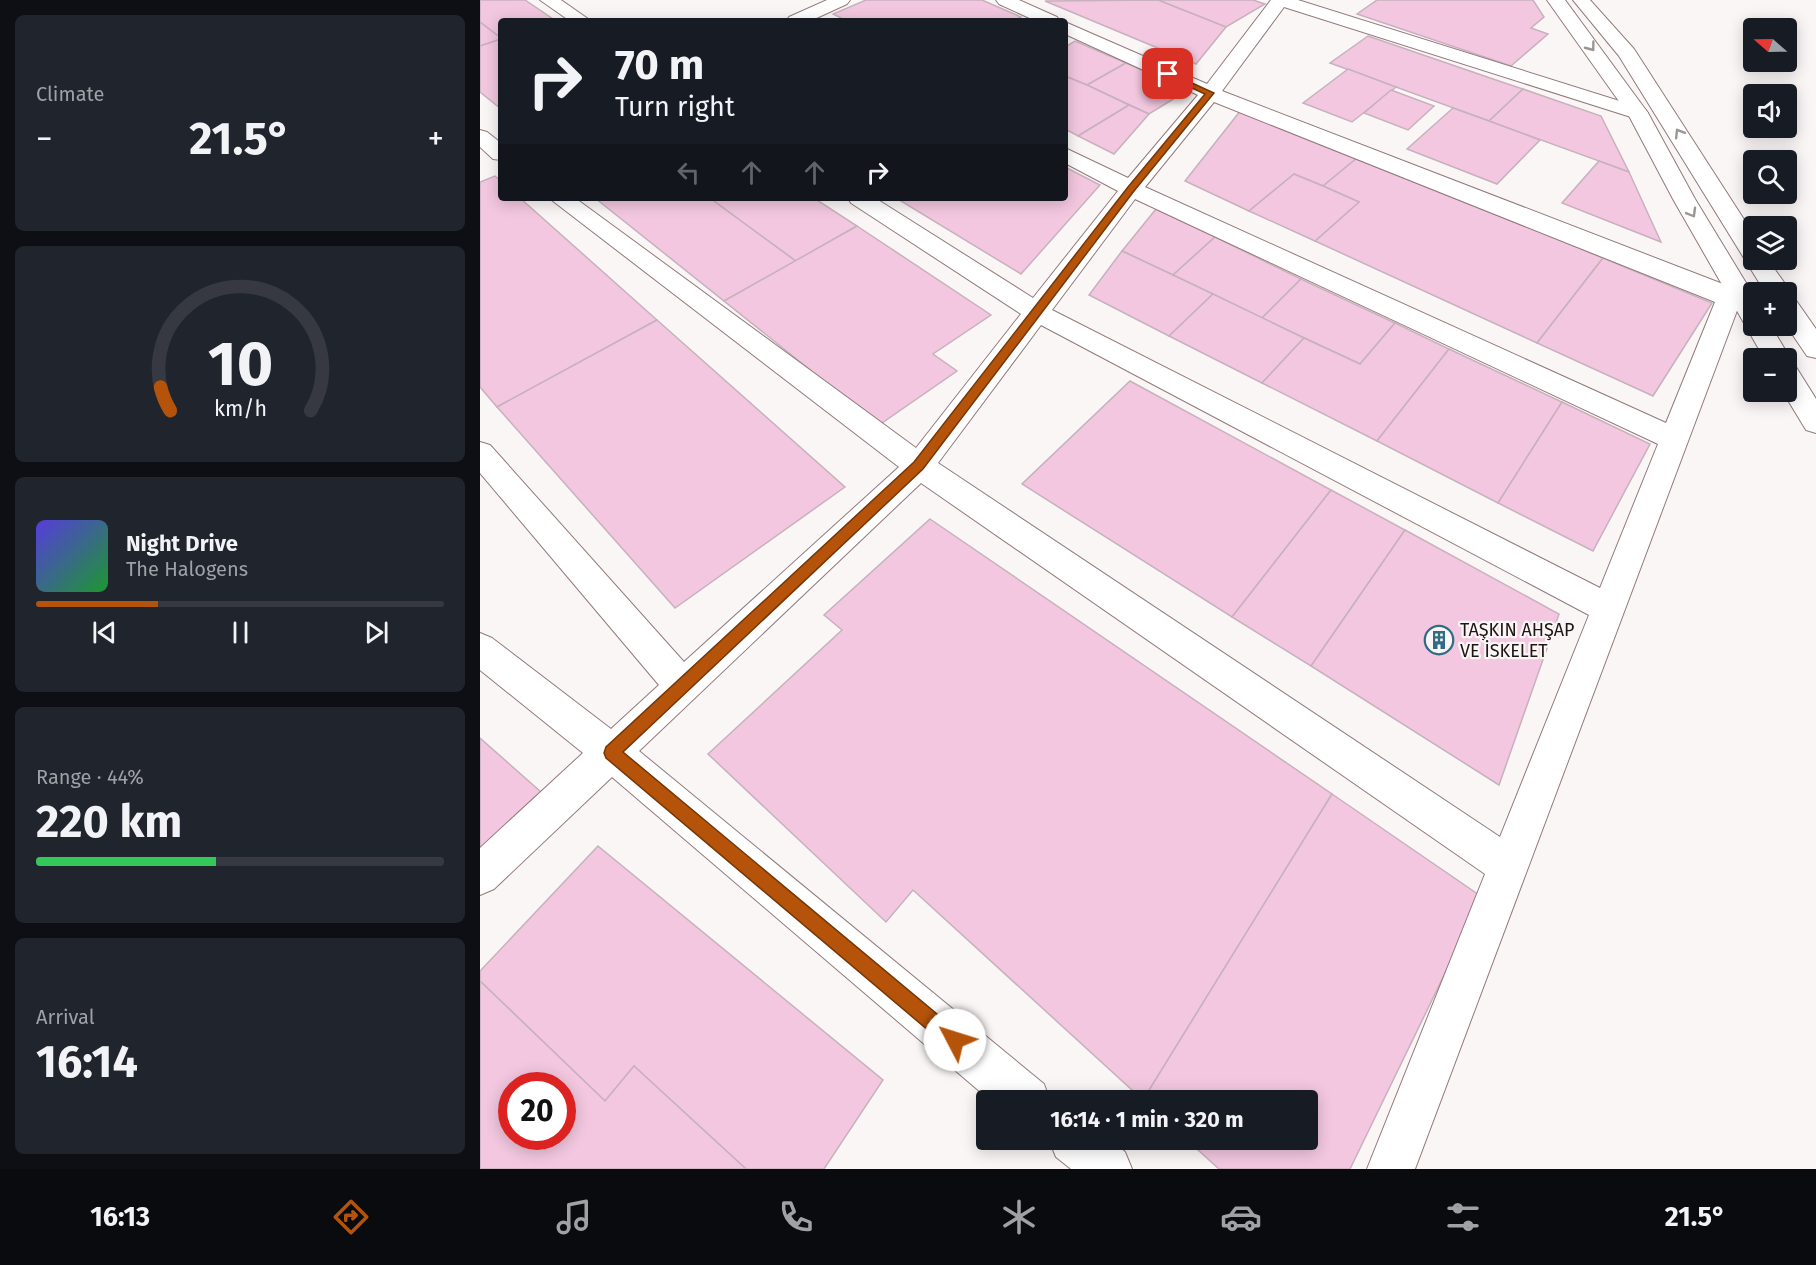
<!DOCTYPE html>
<html lang="en">
<head>
<meta charset="utf-8">
<style>
	body { margin:0; font-family:"Fira Sans",sans-serif; background:#20242c; color:#f1f3f6; height:100vh; display:flex; flex-direction:column; font-size:22px; white-space:nowrap }
	* { box-sizing:border-box; margin:0 }
	p { font-size:20px; color:#9ea1a6 }
	.icon { flex:none; width:33px; height:33px; fill:none; stroke:currentColor; stroke-width:2; stroke-linecap:round; stroke-linejoin:round }
	.map { position:relative; flex:1; overflow:hidden }
	.side { display:flex; flex-direction:column; gap:15px; padding:15px; background:#0d0f14; width:480px }
	.side>* { flex:none }
	.guide { position:absolute; left:18px; top:18px; width:570px; height:183px; border-radius:6px; box-shadow:0 3px 15px #0003; background:#171b24; color:#f1f3f6; overflow:hidden }
	.needle { width:39px; rotate:290deg }
	.controls { position:absolute; left:1263px; top:18px; display:grid; gap:12px }
	.controls a { display:grid; place-items:center; width:54px; height:54px; border-radius:6px; background:#171b24; box-shadow:0 3px 15px #0003; font-size:30px }
	.speed { position:absolute; left:18px; top:1072px; display:flex; gap:12px; font-size:30px; font-weight:700; text-align:center }
	.speed>* { display:grid; place-content:center; width:78px; height:78px; border-radius:50%; background:#171b24; box-shadow:0 3px 15px #0003; line-height:1 }
	.speed .limit { border:9px solid #d22; background:#fff; color:#111 }
	.pin { position:absolute; display:grid; place-items:center; width:51px; height:51px; color:#fff; margin:-26px; border-radius:12px; box-shadow:0 3px 9px #0006 }
	.me { position:absolute; width:66px; margin:-33px; rotate:310deg; stroke-linejoin:round; filter:drop-shadow(0 0 4px #0008) }
	.turn { display:flex; align-items:center; gap:21px; height:126px; padding:0 18px; font-size:27px }
	.turn .icon { width:78px; height:78px; stroke-width:2.5 }
	.turn b { display:block; font-size:42px; line-height:51px }
	.lanes { display:flex; align-items:center; height:57px; padding:0 18px; background:#0003; justify-content:center; gap:30px; direction:ltr }
	.lanes .off { opacity:.35 }
	.big { font-size:45px; font-weight:700; line-height:1.1 }
	.side .tile { flex:1; display:flex; flex-direction:column; justify-content:center; gap:9px; min-width:0; padding:0 21px; border-radius:9px; background:#20242c }
	.side .dial { align-items:center; gap:0 }
	.dial svg { height:156px; overflow:visible; fill:none; stroke:#363941; stroke-width:7; stroke-linecap:round; text-anchor:middle }
	.dial text { fill:#f1f3f6; stroke:none }
	.song { display:flex; align-items:center; gap:18px }
	.cover { width:72px; height:72px; border-radius:9px; background:linear-gradient(135deg,hsl(250 70% 55%),hsl(130 70% 35%)) }
	.played { height:6px; border-radius:3px; background:linear-gradient(90deg,#b45309 30%,#363941 30%) }
	.keys { display:flex; justify-content:space-around; direction:ltr }
	.heat { display:flex; justify-content:space-between; align-items:center; font-size:33px; direction:ltr }
	.charge { height:9px; border-radius:4px; background:linear-gradient(90deg,#34c759 44%,#363941 0) }
	.trip { position:absolute; left:496px; top:1090px; width:342px; height:60px; border-radius:6px; background:#171b24; box-shadow:0 3px 15px #0003; font-weight:700; line-height:60px; text-align:center }
	.dock { display:flex; height:96px; justify-content:space-around; align-items:center; background:#090b0e; color:#9ea1a6 }
	.dock .icon { width:42px; height:42px }
	.dock .on { color:#b45309 }
	.dock b { font-size:27px; color:#f1f3f6 }
	main { display:flex; flex:1; min-height:0 }
	.map>svg:first-child { display:block }
</style>
</head>
<body>
<main>
<section class="side">
<div class="tile"><p>Climate</p>
<div class="heat"><a>−</a><b class="big">21.5°</b><a>+</a></div>
</div>
<div class="tile dial"><svg viewBox="0 0 100 80">
<path d="M14 69A42 42 0 1 1 86 69"/>
<path d="M14 69A42 42 0 0 1 9 57" stroke="#b45309"/>
<text x="50" y="56" font-size="32" font-weight="700">10</text>
<text x="50" y="72" font-size="11">km/h</text>
</svg></div>
<div class="tile">
<div class="song"><i class="cover"></i><div><b>Night Drive</b><p>The Halogens</p></div></div>
<div class="played"></div>
<div class="keys"><svg class="icon" aria-label="previous" viewBox="0 0 24 24"><path d="M18 5L8 12l10 7zM5 5v14"/></svg><svg class="icon" aria-label="pause" viewBox="0 0 24 24"><path d="M8 5v14M16 5v14"/></svg><svg class="icon" aria-label="next" viewBox="0 0 24 24"><path d="M6 5l10 7-10 7zM19 5v14"/></svg></div>
</div>
<div class="tile"><p>Range · 44%</p><b class="big">220 km</b><div class="charge"></div></div>
<div class="tile"><p>Arrival</p><b class="big">16:14</b></div>
</section>
<div class="map">
<svg width="1336" height="1169" viewBox="0 0 1336 1169">
	<rect width="100%" height="100%" fill="#fbf6f6"/>
	<!-- building -->
	<g fill="#f2c7df" stroke="#c7b1bd" stroke-width="1.5" fill-rule="evenodd">
		<polygon points="0,0 45,0 76,21 21,21 21,38 0,22"/>
		<polygon points="386,0 502,0 541,17 533,21 367,21 353,14"/>
		<polygon points="678,0 773,0 785,4 746,27"/>
		<polygon points="678,0 746,27 716,64 565,1"/>
		<polygon points="897,0 1053,0 1064,17 1051,28 1068,34 1031,66 877,14"/>
		<polygon points="0,22 21,38 21,39 0,46"/>
		<polygon points="888,36 1016,80 1043,89 1009,121 850,63"/>
		<polygon points="21,39 21,109 0,92 0,46"/>
		<polygon points="595,41 646,63 607,85 585,76 585,47"/>
		<polygon points="646,63 708,90 669,114 607,85"/>
		<polygon points="868,69 916,87 872,122 823,103"/>
		<polygon points="585,76 607,85 649,105 598,136 585,129"/>
		<polygon points="1043,89 1121,116 1149,172 1009,121"/>
		<polygon points="911,90 954,106 928,130 884,113"/>
		<polygon points="649,105 669,114 634,154 598,136"/>
		<polygon points="973,108 1009,121 1060,140 1017,184 927,149"/>
		<polygon points="761,110 877,158 843,186 814,174 769,211 705,181"/>
		<polygon points="877,158 1123,258 1057,343 835,241 879,202 843,186"/>
		<polygon points="1119,161 1149,172 1181,242 1082,203"/>
		<polygon points="585,167 620,185 541,274 416,198 585,198"/>
		<polygon points="814,174 843,186 879,202 835,241 769,211"/>
		<polygon points="15,176 21,181 21,198 40,198 177,320 17,407 0,387 0,182"/>
		<polygon points="115,198 230,198 316,261 244,301"/>
		<polygon points="230,198 334,198 377,226 316,261"/>
		<polygon points="676,209 735,237 693,275 642,251"/>
		<polygon points="377,226 511,315 453,354 477,371 399,425 244,301"/>
		<polygon points="735,237 821,279 782,318 693,275"/>
		<polygon points="642,251 693,275 733,294 689,336 609,295"/>
		<polygon points="1123,258 1232,303 1173,396 1057,343"/>
		<polygon points="821,279 915,323 880,364 782,318"/>
		<polygon points="733,294 824,338 782,383 689,336"/>
		<polygon points="177,320 365,487 195,608 17,407"/>
		<polygon points="915,323 969,349 897,441 782,383 824,338 880,364"/>
		<polygon points="969,349 1082,402 1018,503 897,441"/>
		<polygon points="650,381 851,490 752,617 542,484"/>
		<polygon points="1082,402 1170,444 1113,551 1018,503"/>
		<polygon points="851,490 925,530 831,666 752,617"/>
		<polygon points="450,519 852,794 663,1100 433,890 406,922 228,754 362,630 344,615"/>
		<polygon points="925,530 1079,614 1019,785 831,666"/>
		<polygon points="0,738 61,792 0,850"/>
		<polygon points="852,794 1002,897 870,1169 739,1169 707,1140 828,1140 828,1101 663,1100"/>
		<polygon points="118,846 403,1080 344,1169 266,1169 154,1066 125,1101 0,981 0,971"/>
		<path d="M0,981L125,1101L154,1066L266,1169H0ZM32,1086H82V1137H32Z"/>
	</g>
	<g fill="none" stroke-linecap="round" stroke-linejoin="round">
		<!-- minor casing -->
		<g stroke="#927a7c" stroke-width="2">
			<g id="minor">
				<polygon points="60,0 81,0 111,21 90,21"/>
				<polygon points="347,0 370,0 367,4 330,21 306,21 309,17"/>
				<polygon points="516,0 539,0 577,17 580,21 556,21 519,4"/>
				<path d="M791,0H818L1165,109L1168,113L1165,117L1158,119L1151,117L804,7L742,91L1274,296L1272,306L1258,308L935,1169H887L1005,874L441,483L159,751L564,1084L570,1101H511L132,777L14,889L0,895V848L103,753L0,670V633L12,638L131,729L179,685L0,473V442L10,445L204,662L419,467L69,198H95L436,448L541,314L371,203L368,198H395L553,298L638,191L585,163V148L648,178L718,95L585,34V22L727,84ZM734,102L1235,302L1186,423L665,187ZM655,199L1178,444L1120,588L572,310ZM561,325L1109,615L1020,837L458,463Z"/>
				<polygon points="0,130 7,132 21,143 21,160 13,159 0,147"/>
				<polygon points="569,1140 631,1140 645,1152 652,1169 591,1169 576,1157"/>
			</g>
		</g>
		<!-- major casing -->
		<g stroke="#927a7c" stroke-width="2">
			<g id="major">
				<polygon points="1067,0 1085,0 1168,113 1215,199 1274,296 1274,326 1291,326 1310,358 1307,364 1316,367 1336,399 1336,433 1326,430 1303,392 1306,392 1306,358 1284,358 1193,199 1148,114"/>
				<polygon points="1093,0 1110,0 1154,49 1274,235 1274,260 1288,260 1311,292 1308,297 1315,299 1336,329 1336,358 1327,356 1306,325 1306,292 1285,292 1139,56"/>
			</g>
		</g>
		<!-- minor -->
		<use href="#minor" fill="#fff" fill-rule="evenodd"/>
		<!-- major -->
		<use href="#major" fill="#fff" fill-rule="evenodd"/>
	</g>
	<!-- one-way arrows -->
	<defs><path id="oneway-chevron" d="M-2-3.5L2.5 0L-2 3.5" fill="none" stroke-width="1.6" stroke-linecap="round" stroke-linejoin="round" transform="scale(1.5)"/></defs>
	<g stroke="#9a9696">
		<use href="#oneway-chevron" transform="translate(1111 47) rotate(53)"/>
		<use href="#oneway-chevron" transform="translate(1199 133) rotate(-122)"/>
		<use href="#oneway-chevron" transform="translate(1212 213) rotate(60)"/>
	</g>
	<!-- route -->
	<polygon fill="#b45309" stroke="#753606" stroke-width="1.5" points="688,72 734,93 654,191 443,469 143,752 481,1034 484,1040 481,1047 475,1050 468,1047 126,758 124,753 126,747 434,462 648,187 725,94 686,76 686,73"/>
	<!-- icons -->
	<defs>
		<g id="building-ring" transform="scale(1.5)"><circle r="9.5" fill="#fbf6f6" stroke="#306d84" stroke-width="1.5"/><path d="M-4-6H4V6H1V3H-1V6H-4ZM-2.5-4.3h1.7v1.8h-1.7ZM.8-4.3h1.7v1.8H.8ZM-2.5-1h1.7V.8h-1.7ZM.8-1h1.7V.8H.8Z" fill="#306d84"/></g>
	</defs>
	<g fill-rule="evenodd">
		<use href="#building-ring" x="959" y="640"/>
	</g>
	<g text-anchor="middle" stroke-width="4.5" stroke-linejoin="round" paint-order="stroke">
		<!-- poi labels -->
		<g font-size="18" fill="#1e1515" stroke="#fbf6f6" text-anchor="start">
			<text x="980" y="636">TAŞKIN AHŞAP<tspan x="980" dy="21">VE İSKELET</tspan></text>
		</g>
	</g>
</svg>
<div class="controls">
<a><svg class="needle" viewBox="-14 -14 28 28"><path d="M0-13l5 13h-10z" fill="#e53935"/><path d="M0 13l5-13h-10z" fill="#9ea1a6"/></svg></a>
<a><svg class="icon" aria-label="sound" viewBox="0 0 24 24"><path d="M4 9h4l5-4v14l-5-4H4zM17 9q2 3 0 6"/></svg></a>
<a><svg class="icon" aria-label="search" viewBox="0 0 24 24"><circle cx="10" cy="10" r="6"/><path d="M15 15l6 6"/></svg></a>
<a><svg class="icon" aria-label="layers" viewBox="0 0 24 24"><path d="M12 4l9 5-9 5-9-5zM3 14l9 5 9-5"/></svg></a>
<a>+</a>
<a>−</a>
</div>
<div class="speed"><div class="limit">20</div></div>
<div class="pin" style="left:688px;top:74px;background:#d93025"><svg class="icon" aria-label="arrive" viewBox="0 0 24 24"><path d="M6 21V4h12l-3 4 3 4H6"/></svg></div>
<svg class="me" style="left:475px;top:1040px" viewBox="-20 -20 40 40"><circle r="19" fill="#fff"/><path d="M0-13L10 11 0 6-10 11z" fill="#b45309"/></svg>
<div class="trip">16:14 · 1 min · 320 m</div>
<div class="guide">
<div class="turn"><svg class="icon" aria-label="right" viewBox="0 0 24 24"><path d="M7 20v-9h11M14 6l5 5-5 5"/></svg><div><b>70 m</b>Turn right</div></div>
<div class="lanes"><svg class="icon off" aria-label="left" viewBox="0 0 24 24"><path d="M17 20v-9H6M10 6l-5 5 5 5"/></svg><svg class="icon off" aria-label="ahead" viewBox="0 0 24 24"><path d="M12 20V5M6 11l6-6 6 6"/></svg><svg class="icon off" aria-label="ahead" viewBox="0 0 24 24"><path d="M12 20V5M6 11l6-6 6 6"/></svg><svg class="icon" aria-label="right" viewBox="0 0 24 24"><path d="M7 20v-9h11M14 6l5 5-5 5"/></svg></div>
</div>
</div>
</main>
<nav class="dock">
<b>16:13</b>
<svg class="icon on" aria-label="directions" viewBox="0 0 24 24"><path d="M12 3l9 9-9 9-9-9zM9 14v-3h6M13 9l2 2-2 2"/></svg>
<svg class="icon" aria-label="music" viewBox="0 0 24 24"><path d="M9 18V5l10-2v13"/><circle cx="6" cy="18" r="3"/><circle cx="16" cy="16" r="3"/></svg>
<svg class="icon" aria-label="phone" viewBox="0 0 24 24"><path d="M5 4h4l2 5-3 2q2 4 5 5l2-3 5 2v4C11 20 4 13 5 4z"/></svg>
<svg class="icon" aria-label="climate" viewBox="0 0 24 24"><path d="M12 3v18M4 7l16 10M4 17L20 7"/></svg>
<svg class="icon" aria-label="car" viewBox="0 0 24 24"><path d="M5 17H2v-5l4-1 3-4h7l3 4 3 1v5h-3M9 17h6M6 11h13"/><circle cx="7" cy="17" r="2"/><circle cx="17" cy="17" r="2"/></svg>
<svg class="icon" aria-label="filters" viewBox="0 0 24 24"><path d="M4 7h16M4 17h16"/><circle cx="9" cy="7" r="2"/><circle cx="15" cy="17" r="2"/></svg>
<b>21.5°</b>
</nav>
</body>
</html>
